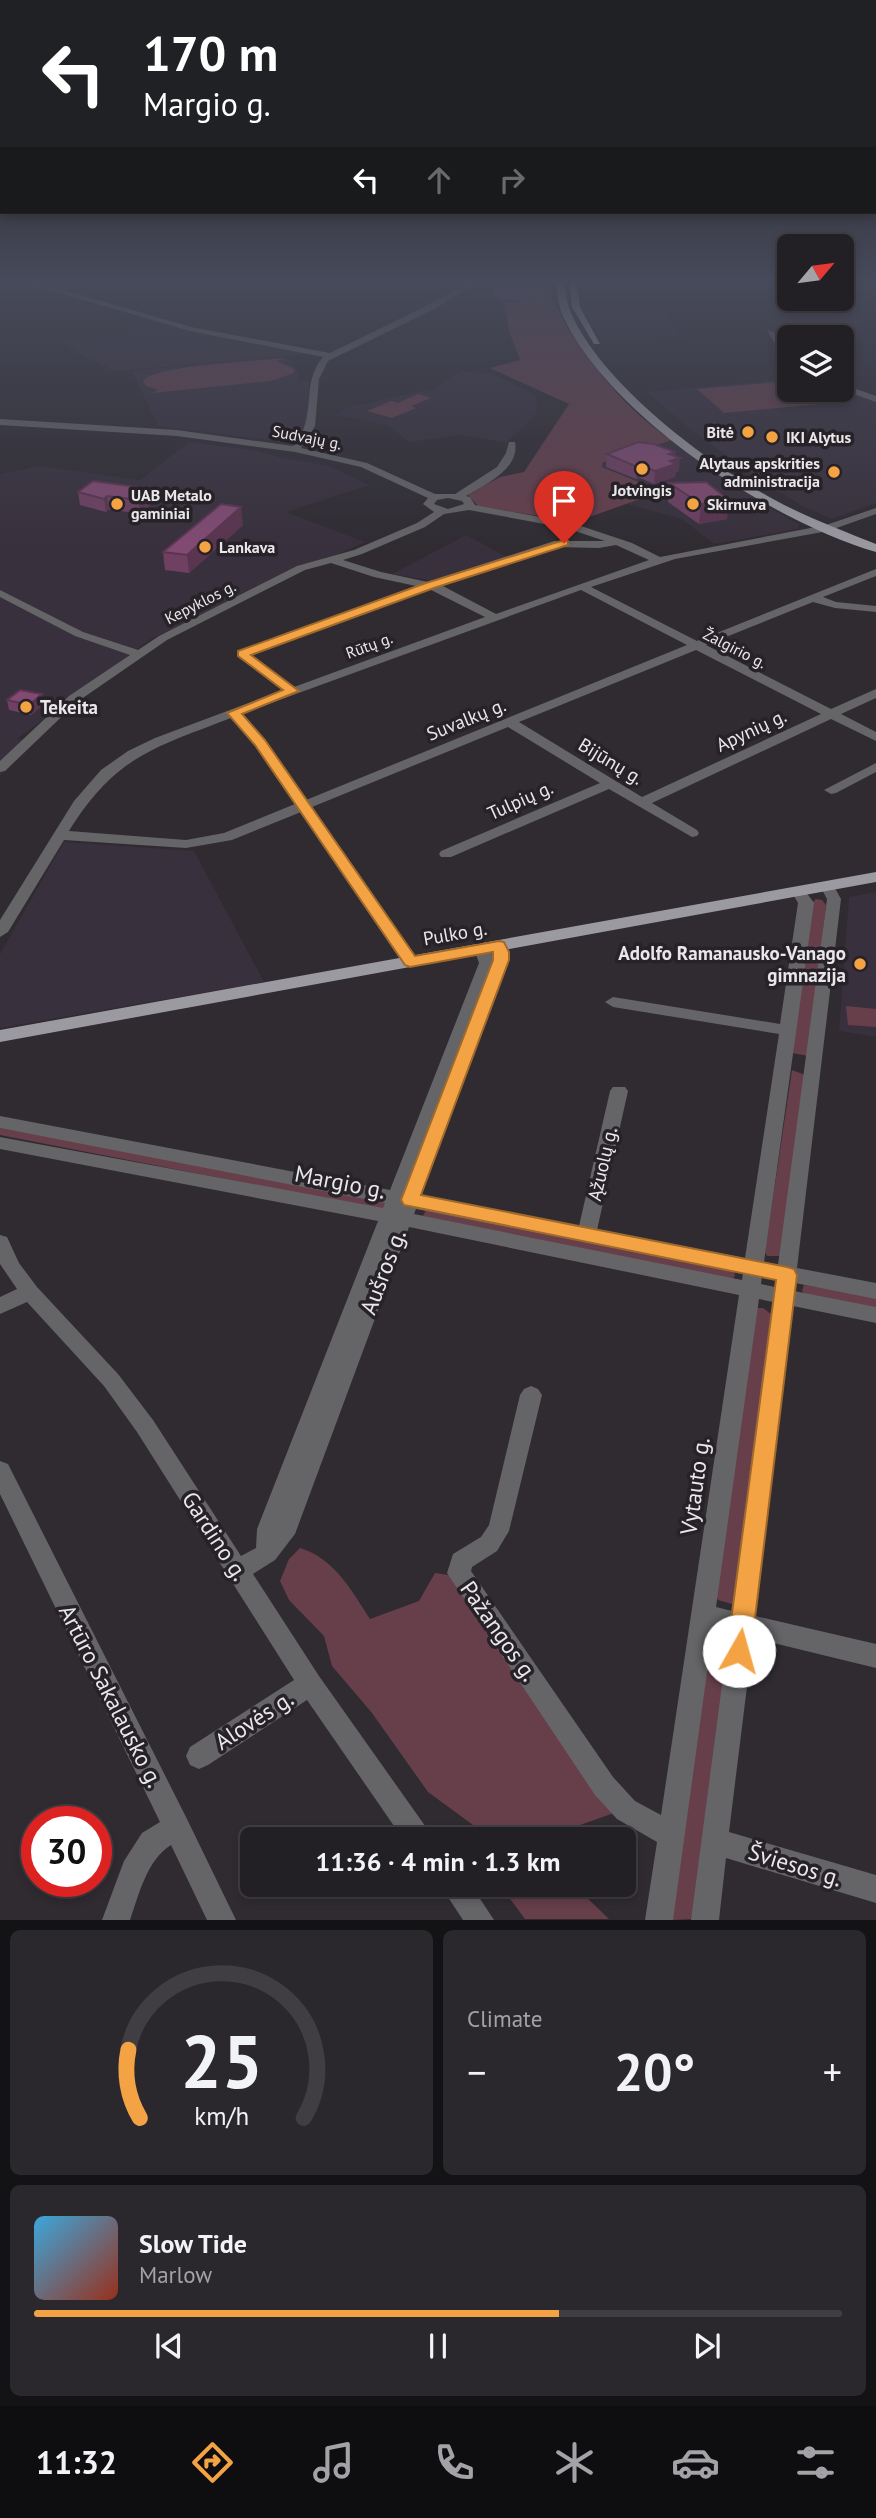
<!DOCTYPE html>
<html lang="en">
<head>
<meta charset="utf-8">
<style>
	body { margin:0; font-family:"PT Sans",sans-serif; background:#2b282d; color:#f1f3f6; height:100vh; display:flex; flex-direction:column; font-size:26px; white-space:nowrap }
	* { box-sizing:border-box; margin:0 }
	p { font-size:23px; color:#a3a3a7 }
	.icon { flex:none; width:38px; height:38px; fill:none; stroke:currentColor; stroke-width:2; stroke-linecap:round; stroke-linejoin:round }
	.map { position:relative; height:1920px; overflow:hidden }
	.details { display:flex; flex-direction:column; gap:10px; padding:10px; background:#131214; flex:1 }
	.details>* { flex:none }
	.banner { position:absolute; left:0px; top:0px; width:877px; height:214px; box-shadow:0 4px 10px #0003,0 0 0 2px #403e42; background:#202124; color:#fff; overflow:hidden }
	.needle { width:46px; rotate:61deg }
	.fabs { position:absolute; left:777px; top:234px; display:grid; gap:14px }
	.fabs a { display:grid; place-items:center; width:77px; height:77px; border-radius:10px; background:#232025; box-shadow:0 4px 10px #0003,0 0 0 2px #403e42; font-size:35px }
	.speed { position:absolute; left:21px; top:1806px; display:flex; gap:14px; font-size:35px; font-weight:700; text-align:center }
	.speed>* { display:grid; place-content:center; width:91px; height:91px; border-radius:50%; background:#232025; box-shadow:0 4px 10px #0003,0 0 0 2px #403e42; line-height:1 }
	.speed .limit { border:10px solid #d22; background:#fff; color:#111 }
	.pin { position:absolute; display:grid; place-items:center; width:60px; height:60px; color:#fff; margin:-72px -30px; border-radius:50% 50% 50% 0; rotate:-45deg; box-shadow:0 0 7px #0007 }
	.pin .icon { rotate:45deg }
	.me { position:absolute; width:77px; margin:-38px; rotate:7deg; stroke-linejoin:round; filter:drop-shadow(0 0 5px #0008) }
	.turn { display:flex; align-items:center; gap:24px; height:147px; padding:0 28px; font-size:32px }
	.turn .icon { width:91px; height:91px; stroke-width:2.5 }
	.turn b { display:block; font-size:49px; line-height:60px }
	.lanes { display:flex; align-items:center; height:66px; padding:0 28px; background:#0003; justify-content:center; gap:35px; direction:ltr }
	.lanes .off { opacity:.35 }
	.big { font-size:52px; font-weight:700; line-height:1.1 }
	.details .tile { flex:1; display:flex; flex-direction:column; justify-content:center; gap:10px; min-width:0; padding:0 24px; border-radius:10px; background:#2b282d }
	.details .dial { align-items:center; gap:0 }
	.dial svg { height:182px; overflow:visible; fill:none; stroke:#403e42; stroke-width:7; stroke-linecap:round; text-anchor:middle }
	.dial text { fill:#f1f3f6; stroke:none }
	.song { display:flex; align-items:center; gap:21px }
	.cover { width:84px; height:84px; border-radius:10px; background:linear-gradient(135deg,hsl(200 70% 55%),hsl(10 70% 35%)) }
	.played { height:7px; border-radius:4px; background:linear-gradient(90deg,#f4a344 65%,#403e42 65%) }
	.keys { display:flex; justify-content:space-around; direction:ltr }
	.heat { display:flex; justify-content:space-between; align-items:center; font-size:38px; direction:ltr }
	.details .tiles { flex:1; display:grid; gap:10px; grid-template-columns:1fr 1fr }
	.tile:last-child { grid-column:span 2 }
	.trip { position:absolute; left:240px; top:1827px; width:396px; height:70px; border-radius:10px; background:#232025; box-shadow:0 4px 10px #0003,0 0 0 2px #403e42; font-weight:700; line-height:70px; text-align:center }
	.tabs { display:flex; height:112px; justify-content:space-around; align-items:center; background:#0e0d0f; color:#a3a3a7 }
	.tabs .icon { width:49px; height:49px }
	.tabs .current { color:#f4a344 }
	.tabs b { font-size:32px; color:#f1f3f6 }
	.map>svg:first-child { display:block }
</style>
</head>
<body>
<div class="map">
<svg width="876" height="1920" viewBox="0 0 876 1920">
	<rect width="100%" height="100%" fill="#2f2b31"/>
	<!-- built -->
	<g fill="#38303c">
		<polygon points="481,282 533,283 534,302 501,302 463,295"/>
		<polygon points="653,309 664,311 683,339 603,342 583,311"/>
		<polygon points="167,326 214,336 308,354 117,371 86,358 60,341"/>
		<polygon points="281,357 288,359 299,373 298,380 309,381 308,428 293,443 158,426 132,371"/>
		<polygon points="460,371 493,374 532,393 536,397 537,409 534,417 507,442 458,435 409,442 388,425 335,415 349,407 435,388"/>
		<polygon points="789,379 789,390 842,389 876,401 876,503 832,519 804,507 768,485 695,433 647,392"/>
		<polygon points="672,440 764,505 799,524 798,529 714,544 682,519 627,504 648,497 640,492 650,487 602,467 602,463"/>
		<polygon points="189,442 258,451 278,457 329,466 369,485 286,512 365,542 151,639 17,739 32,742 0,775 0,474 41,466 140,480"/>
		<polygon points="466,535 507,557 434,581 392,574"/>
		<polygon points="64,842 194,851 264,982 0,1028 0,954"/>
		<polygon points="876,892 876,1037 839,1031 849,897"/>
	</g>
	<!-- green -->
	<g fill="#663f4b">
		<path d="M517,282H555L550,298C560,309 563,323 572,335C598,374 632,415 672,440L602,463V467L651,487L641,492L649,496L575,522L478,506L468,495L500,477L524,472L569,404L490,368L520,360L509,331L505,305L501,302H533V283Z"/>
		<path d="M284,358L277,361L294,369V373L271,381L152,393L159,390L146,386L143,381C153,365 260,361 284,358Z"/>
		<polygon points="789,381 789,390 814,390 831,403 724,413 697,389"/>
		<polygon points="418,394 431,398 411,406 416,408 392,418 367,411 391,401 398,403"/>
		<polygon points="816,899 822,900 826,905 808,1056 792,1053 813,902"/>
		<polygon points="846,1006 876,1009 876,1027 848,1025"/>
		<polygon points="792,1070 805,1075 782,1256 767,1256 765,1252"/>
		<polygon points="0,1128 383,1198 388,1201 385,1208 379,1209 0,1135"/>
		<polygon points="426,1210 733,1270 735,1275 733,1279 423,1216"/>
		<polygon points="804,1285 876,1297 876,1310 806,1296 802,1291"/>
		<polygon points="756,1308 763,1308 771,1314 736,1601 732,1604 718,1600 716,1595"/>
		<path d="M300,1548C334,1558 352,1591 370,1619L419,1601L435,1573L456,1576L614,1813L580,1825L579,1839H485L473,1825L428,1792L372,1713L332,1666L324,1636L289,1600L280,1581L289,1559Z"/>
		<polygon points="714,1638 730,1643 695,1919 671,1920 711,1641"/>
		<polygon points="500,1885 580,1885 580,1891 609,1919 525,1919"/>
	</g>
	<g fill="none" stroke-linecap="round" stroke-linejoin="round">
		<!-- minor -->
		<g fill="#656467" fill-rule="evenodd">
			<path d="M9,282H25L67,291L191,327L330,353L428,305L469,282H479L434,309L328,361L319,379L315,426L301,448L367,463L435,494H455L497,467L506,453L509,442H515C520,469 485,485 466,496L470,497L475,505L572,523L632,543L660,557L826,525L876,508V514L828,531L675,559L591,587L697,641L876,569V576L823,597L836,602L876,606V612L835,608L813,602L706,645L831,709L876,689V698L841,714L876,732V741L831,719L652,803L697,830L699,833L697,836L692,837L609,789L451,857H441L439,854L441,851L600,783L508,727L312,807L418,962L410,967L404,965L301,812L232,840L186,848L64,840L8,932L0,937V920L74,801L101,770L128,751L155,738L283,690L238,657V651L416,586L374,577L331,563L305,570L167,640L77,702L5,771L0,772V761L69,696L130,655L75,636L0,597V590L83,632L138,650L159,636L297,566L354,550L417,523L434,512L423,504L428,498L361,467L295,452L177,436L0,425V419L177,430L293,446C319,417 299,385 323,357L190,331L66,295ZM448,498L462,501L464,504L448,509L434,504L437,500ZM469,510L566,528L605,541H554L428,582L381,572L343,560L362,554L425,527L444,514ZM616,545L649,560L496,614L441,585L555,547L599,548ZM429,589L485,617L294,687L251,655ZM581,590L687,645L306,800L265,739L241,714ZM696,650L821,714L642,797L519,722ZM231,718L255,745L295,804L224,833L186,840L69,831C115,757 153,748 231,718Z"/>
			<polygon points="767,330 774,332 789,355 789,363 785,361"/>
			<polygon points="842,384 876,396 876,402 842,390"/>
			<polygon points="876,763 876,772 836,793 831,794 824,790"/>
			<path d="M827,882L832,883L841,899L797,1268L876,1283V1299L795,1283L794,1291L876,1307V1323L793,1306L755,1616L876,1644V1668L753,1638L729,1832L876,1875V1903L726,1858L719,1920H691L729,1632L713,1629L673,1920H645L657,1842L617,1819L595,1795L447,1573L453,1554L481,1537L489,1525L520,1395L524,1389L531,1386L538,1389L542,1395L509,1531L497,1551L472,1567L471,1571L613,1777L635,1801L661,1815L739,1295L409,1227L295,1534L275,1560L253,1574L319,1676L428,1830L432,1839H403L307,1700L208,1765L199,1769L190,1765L186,1756L190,1747L294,1680L137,1432L104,1386L27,1302L0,1314V1297L17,1289L0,1264V1235L7,1237L19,1263L37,1287L118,1374L153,1420L241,1556L256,1548L257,1529L378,1221L0,1149V1137L383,1208L385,1203L0,1128V1116L390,1190L479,963L474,949L482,944L488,946L493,957L491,946L499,941L507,946L509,960L421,1196L579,1226L610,1091L613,1087H625L628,1091L597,1230L745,1258L779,1034L613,1007L605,1002L613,997L780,1024L798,903L791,891L798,887L803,888L814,903L764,1262L778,1265L827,899L820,886ZM416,1209L743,1273L742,1280L414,1214ZM762,1276L776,1279L775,1287L761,1284ZM759,1299L773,1302L732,1611L716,1607Z"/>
			<path d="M0,1461L8,1464L186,1817L236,1920H207L171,1845C147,1860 139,1894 130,1920H102L124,1861L142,1833L160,1822L0,1494Z"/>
			<polygon points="440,1885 471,1885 494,1920 463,1920"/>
		</g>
		<!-- major -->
		<g fill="#9b9aa1" fill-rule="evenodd">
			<path d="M556,282H564C566,292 567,304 571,313C603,385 706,462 773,499C806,517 841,530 876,544V552C772,522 607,415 562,314C558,304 558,292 556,282Z"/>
			<polygon points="569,282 577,282 580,307 600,344 594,344 572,307"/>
			<polygon points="876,872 876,882 0,1042 0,1030"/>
		</g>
	</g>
	<!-- wall -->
	<g fill="#704063">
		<polygon points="532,282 532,302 496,299 496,297 494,297 494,283"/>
		<polygon points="675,452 675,456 679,471 676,472 675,477 654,484 640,478 636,479 606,467 607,454"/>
		<polygon points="669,483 727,519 699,524 668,502"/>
		<polygon points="152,489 154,502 140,514 109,509 106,512 80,505 78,492"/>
		<polygon points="243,525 189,573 165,570 163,552"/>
		<polygon points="42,694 44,704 31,715 9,710 7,700"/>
	</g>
	<!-- shaded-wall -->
	<g fill="#5b3450">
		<polygon points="675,452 674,460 680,458 679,471 676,472 675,477 654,484 655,471 669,454"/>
		<polygon points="641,465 640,478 636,479 637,467"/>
		<polygon points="152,489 154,502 140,514 138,500"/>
		<polygon points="107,496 109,509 106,512 104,499"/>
		<polygon points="729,500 727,519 699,524 701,504"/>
		<polygon points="241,507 243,525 189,573 187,555"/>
		<polygon points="42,694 44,704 31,715 29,705"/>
	</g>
	<!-- building -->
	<g fill="#824a73" stroke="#5b3450" stroke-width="2">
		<polygon points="495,282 532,282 532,288 496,285 499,283 494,283"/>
		<polygon points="638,442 654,444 675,452 669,454 680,458 670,461 676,464 655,471 641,465 637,467 607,454"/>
		<polygon points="93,481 152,489 138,500 107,496 104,499 78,492"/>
		<polygon points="706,482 729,500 701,504 669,483"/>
		<polygon points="221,504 241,507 187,555 163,552"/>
		<polygon points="20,690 42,694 29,705 7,700"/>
	</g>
	<!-- sky -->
	<linearGradient id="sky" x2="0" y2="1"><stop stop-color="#1a181b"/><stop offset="0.51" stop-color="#474a5a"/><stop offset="1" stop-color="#474a5a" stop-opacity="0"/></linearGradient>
	<rect width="876" height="551" fill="url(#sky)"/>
	<!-- route -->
	<polygon fill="#f4a344" stroke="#9f6a2c" stroke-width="2" points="564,540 568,541 568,545 434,588 251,655 299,691 242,714 265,740 415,956 499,941 504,942 509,952 509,960 421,1195 787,1267 794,1269 797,1275 751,1651 748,1660 739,1663 730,1660 727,1651 776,1280 404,1205 401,1200 493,960 493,952 410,967 405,965 255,745 227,713 283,690 238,656 238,651 426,583"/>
	<!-- markers -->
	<g fill="#f4a344" stroke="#262227" stroke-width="2.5">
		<circle cx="748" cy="432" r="7"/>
		<circle cx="772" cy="437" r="7"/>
		<circle cx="642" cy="469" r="7"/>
		<circle cx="834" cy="472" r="7"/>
		<circle cx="117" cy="504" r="7"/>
		<circle cx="693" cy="504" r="7"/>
		<circle cx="205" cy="547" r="7"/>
		<circle cx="26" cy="707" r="7"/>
		<circle cx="860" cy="964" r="7"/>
	</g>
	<g text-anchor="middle" stroke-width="7" stroke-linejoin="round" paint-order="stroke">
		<!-- far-poi labels -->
		<g font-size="16" font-weight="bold" fill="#eae7eb" stroke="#262227" text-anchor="start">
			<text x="734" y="438" text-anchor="end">Bitė</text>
			<text x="786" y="443">IKI Alytus</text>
			<text x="820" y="469" text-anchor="end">Alytaus apskrities<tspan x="820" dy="18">administracija</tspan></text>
			<text x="642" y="496" text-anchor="middle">Jotvingis</text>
			<text x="131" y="501">UAB Metalo<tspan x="131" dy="18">gaminiai</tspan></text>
			<text x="707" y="510">Skirnuva</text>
			<text x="219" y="553">Lankava</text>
		</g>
		<!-- far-street labels -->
		<g font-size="16" fill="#eae7eb" stroke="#262227">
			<text transform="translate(307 437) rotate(11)" y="6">Sudvajų g.</text>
			<text transform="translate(200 602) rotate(-27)" y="6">Kepyklos g.</text>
			<text transform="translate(369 645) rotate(-20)" y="6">Rūtų g.</text>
			<text transform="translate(735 648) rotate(27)" y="6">Žalgirio g.</text>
		</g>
		<!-- poi labels -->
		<g font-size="19" font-weight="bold" fill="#eae7eb" stroke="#262227" text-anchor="start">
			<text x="40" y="714">Tekeita</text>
			<text x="846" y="960" text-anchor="end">Adolfo Ramanausko-Vanago<tspan x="846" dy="22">gimnazija</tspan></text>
		</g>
		<!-- street labels -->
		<g font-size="19" fill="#eae7eb" stroke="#262227">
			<text transform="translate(466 719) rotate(-22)" y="7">Suvalkų g.</text>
			<text transform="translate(751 730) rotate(-25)" y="7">Apynių g.</text>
			<text transform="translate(611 761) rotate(31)" y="7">Bijūnų g.</text>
			<text transform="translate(520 800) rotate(-24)" y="7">Tulpių g.</text>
			<text transform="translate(455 933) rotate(-10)" y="7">Pulko g.</text>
			<text transform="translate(602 1164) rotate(-77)" y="7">Ąžuolų g.</text>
		</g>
		<!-- near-street labels -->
		<g font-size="23" fill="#eae7eb" stroke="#262227">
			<text transform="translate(340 1182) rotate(11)" y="8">Margio g.</text>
			<text transform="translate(383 1272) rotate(-69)" y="8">Aušros g.</text>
			<text transform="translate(695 1486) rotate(-82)" y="8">Vytauto g.</text>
			<text transform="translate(215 1536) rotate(57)" y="8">Gardino g.</text>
			<text transform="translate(499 1631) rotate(55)" y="8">Pažangos g.</text>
			<text transform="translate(111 1696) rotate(63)" y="8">Artūro Sakalausko g.</text>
			<text transform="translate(254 1720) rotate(-33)" y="8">Alovės g.</text>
			<text transform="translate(795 1865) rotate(17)" y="8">Šviesos g.</text>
		</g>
	</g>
</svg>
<div class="fabs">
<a><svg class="needle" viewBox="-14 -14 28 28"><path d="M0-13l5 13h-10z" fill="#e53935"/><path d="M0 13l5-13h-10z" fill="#a3a3a7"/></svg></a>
<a><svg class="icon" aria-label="layers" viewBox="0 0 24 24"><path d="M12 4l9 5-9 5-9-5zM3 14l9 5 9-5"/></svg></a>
</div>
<div class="speed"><div class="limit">30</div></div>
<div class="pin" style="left:564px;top:543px;background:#d93025"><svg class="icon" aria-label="arrive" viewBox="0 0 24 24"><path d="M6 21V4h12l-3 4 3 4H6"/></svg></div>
<svg class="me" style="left:739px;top:1651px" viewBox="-20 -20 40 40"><circle r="19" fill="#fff"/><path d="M0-13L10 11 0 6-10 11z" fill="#f4a344"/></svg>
<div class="trip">11:36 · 4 min · 1.3 km</div>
<div class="banner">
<div class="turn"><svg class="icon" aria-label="left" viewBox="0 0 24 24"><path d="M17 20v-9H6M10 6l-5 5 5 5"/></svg><div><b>170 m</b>Margio g.</div></div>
<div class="lanes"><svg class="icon" aria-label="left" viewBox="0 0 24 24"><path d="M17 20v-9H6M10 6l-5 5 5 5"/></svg><svg class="icon off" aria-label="ahead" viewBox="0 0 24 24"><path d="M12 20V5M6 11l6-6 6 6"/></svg><svg class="icon off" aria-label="right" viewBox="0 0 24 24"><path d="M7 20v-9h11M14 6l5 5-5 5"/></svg></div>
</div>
</div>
<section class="details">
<div class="tiles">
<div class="tile dial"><svg viewBox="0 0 100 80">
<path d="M14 69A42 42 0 1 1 86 69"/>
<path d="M14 69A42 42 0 0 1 9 39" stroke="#f4a344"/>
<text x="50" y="56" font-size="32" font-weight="700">25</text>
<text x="50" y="72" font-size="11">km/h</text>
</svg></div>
<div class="tile"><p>Climate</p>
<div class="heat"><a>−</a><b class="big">20°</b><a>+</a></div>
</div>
<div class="tile">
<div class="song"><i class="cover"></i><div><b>Slow Tide</b><p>Marlow</p></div></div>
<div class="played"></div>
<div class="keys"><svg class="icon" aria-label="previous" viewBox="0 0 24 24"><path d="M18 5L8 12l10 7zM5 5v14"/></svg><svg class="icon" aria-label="pause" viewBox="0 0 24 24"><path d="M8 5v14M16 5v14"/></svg><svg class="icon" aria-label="next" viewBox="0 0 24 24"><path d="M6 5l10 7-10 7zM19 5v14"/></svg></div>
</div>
</div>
</section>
<nav class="tabs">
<b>11:32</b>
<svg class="icon current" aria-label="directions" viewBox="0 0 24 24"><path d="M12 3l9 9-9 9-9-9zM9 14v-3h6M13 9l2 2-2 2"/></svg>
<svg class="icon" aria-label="music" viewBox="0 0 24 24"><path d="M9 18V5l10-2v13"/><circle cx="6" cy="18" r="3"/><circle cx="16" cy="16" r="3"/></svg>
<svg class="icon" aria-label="phone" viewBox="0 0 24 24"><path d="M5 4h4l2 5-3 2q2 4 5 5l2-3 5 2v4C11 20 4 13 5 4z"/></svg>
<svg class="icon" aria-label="climate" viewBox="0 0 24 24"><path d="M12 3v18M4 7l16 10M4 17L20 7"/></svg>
<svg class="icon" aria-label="car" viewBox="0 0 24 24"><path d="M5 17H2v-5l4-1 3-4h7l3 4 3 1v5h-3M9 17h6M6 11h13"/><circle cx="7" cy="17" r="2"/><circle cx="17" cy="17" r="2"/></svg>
<svg class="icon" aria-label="filters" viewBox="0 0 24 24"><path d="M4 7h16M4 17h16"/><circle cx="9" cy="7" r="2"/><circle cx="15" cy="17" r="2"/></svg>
</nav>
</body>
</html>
